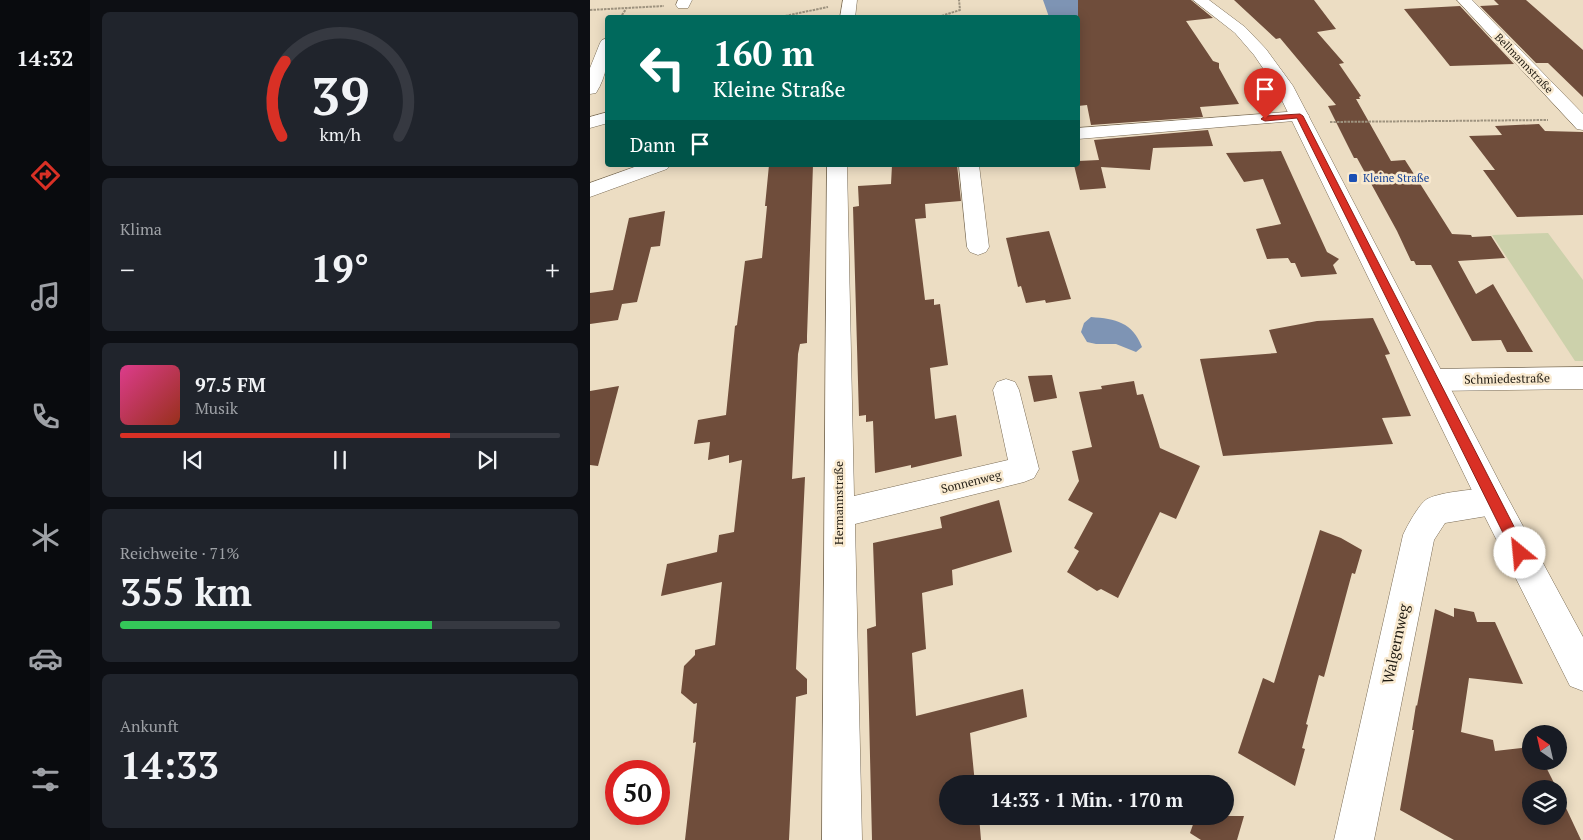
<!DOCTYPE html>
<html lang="de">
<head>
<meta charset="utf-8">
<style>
	body { margin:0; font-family:"PT Serif",serif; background:#20242c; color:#f1f3f6; height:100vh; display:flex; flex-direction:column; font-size:19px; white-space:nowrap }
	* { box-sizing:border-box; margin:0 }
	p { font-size:16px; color:#9ea1a6 }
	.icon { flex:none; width:28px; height:28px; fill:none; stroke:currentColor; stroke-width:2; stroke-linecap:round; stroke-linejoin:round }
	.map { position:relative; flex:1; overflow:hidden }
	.panel { display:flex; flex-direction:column; gap:12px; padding:12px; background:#0d0f14; width:500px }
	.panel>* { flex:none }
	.hud { position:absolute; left:15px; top:15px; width:475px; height:152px; border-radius:5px; box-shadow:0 2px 12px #0003; background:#00695c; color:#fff; overflow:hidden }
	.needle { width:32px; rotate:326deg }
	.tools { position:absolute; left:932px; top:725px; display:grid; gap:10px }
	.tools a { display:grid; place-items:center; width:45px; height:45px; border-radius:50%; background:#171b24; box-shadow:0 2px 12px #0003; font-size:25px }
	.speed { position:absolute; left:15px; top:760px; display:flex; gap:10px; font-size:25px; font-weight:700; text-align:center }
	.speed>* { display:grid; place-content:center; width:65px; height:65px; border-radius:50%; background:#171b24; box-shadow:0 2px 12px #0003; line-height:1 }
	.speed .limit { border:8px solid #d22; background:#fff; color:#111 }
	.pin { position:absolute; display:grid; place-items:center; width:42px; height:42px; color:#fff; margin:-51px -21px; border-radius:50% 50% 50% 0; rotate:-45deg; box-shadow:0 0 5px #0007 }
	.pin .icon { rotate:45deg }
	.me { position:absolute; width:55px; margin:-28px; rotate:332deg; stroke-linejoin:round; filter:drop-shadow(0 0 4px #0008) }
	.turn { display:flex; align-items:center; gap:18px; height:105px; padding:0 25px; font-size:22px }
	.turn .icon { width:65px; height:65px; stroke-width:2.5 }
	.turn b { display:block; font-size:35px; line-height:42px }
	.then { display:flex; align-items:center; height:48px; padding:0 25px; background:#0003; gap:10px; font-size:19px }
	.big { font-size:38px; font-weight:700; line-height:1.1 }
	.panel .widget { flex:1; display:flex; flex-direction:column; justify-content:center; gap:8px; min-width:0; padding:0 18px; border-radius:8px; background:#20242c }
	.panel .dial { align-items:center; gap:0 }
	.dial svg { height:130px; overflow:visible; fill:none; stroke:#363941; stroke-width:7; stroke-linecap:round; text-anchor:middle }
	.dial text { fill:#f1f3f6; stroke:none }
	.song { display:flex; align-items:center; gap:15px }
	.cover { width:60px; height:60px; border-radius:8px; background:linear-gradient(135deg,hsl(330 70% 55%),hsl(10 70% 35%)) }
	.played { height:5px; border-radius:2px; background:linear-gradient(90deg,#d93025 75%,#363941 75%) }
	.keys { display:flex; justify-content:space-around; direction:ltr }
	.heat { display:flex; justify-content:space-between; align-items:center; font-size:28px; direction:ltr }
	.charge { height:8px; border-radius:4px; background:linear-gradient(90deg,#34c759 71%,#363941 0) }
	.trip { position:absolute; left:349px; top:775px; width:295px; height:50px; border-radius:25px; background:#171b24; box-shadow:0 2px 12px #0003; font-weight:700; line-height:50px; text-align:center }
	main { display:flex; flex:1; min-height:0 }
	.dock { display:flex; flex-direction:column; width:90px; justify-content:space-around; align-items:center; background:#090b0e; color:#9ea1a6 }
	.dock .icon { width:35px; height:35px }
	.dock .selected { color:#d93025 }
	.dock b { font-size:22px; color:#f1f3f6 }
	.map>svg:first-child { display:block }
</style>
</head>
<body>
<main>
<nav class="dock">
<b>14:32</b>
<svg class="icon selected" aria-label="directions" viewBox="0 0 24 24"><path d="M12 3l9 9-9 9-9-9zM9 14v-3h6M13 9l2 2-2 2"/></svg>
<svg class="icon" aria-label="music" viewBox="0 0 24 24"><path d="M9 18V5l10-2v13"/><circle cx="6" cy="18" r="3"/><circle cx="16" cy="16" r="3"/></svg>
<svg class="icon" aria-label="phone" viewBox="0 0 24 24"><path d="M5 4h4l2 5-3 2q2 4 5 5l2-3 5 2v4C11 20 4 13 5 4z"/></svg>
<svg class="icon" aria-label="climate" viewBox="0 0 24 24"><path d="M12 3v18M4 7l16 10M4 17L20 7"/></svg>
<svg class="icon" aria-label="car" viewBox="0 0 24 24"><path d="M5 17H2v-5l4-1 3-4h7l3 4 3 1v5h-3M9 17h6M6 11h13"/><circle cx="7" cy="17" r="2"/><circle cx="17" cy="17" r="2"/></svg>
<svg class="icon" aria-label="filters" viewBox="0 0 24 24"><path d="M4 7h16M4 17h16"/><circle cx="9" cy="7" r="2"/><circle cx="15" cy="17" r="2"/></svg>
</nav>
<section class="panel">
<div class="widget dial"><svg viewBox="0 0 100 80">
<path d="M14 69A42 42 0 1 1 86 69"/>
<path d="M14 69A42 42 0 0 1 16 23" stroke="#d93025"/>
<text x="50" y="56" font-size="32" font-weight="700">39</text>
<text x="50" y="72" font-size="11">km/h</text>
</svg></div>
<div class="widget"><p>Klima</p>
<div class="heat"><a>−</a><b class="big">19°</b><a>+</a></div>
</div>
<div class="widget">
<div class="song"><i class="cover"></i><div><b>97.5 FM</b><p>Musik</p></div></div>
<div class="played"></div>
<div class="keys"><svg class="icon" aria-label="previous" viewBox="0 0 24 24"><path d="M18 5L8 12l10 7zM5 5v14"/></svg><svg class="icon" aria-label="pause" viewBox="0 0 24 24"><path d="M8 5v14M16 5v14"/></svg><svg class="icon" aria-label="next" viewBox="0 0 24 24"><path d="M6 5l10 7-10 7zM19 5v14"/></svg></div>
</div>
<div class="widget"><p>Reichweite · 71%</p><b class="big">355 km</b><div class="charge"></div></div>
<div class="widget"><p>Ankunft</p><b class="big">14:33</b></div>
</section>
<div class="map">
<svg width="993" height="840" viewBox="0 0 993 840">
	<rect width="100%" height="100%" fill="#ecddc3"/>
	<!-- green -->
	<polygon fill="#ccd1ab" points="958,233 993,280 993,361 985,361 902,235"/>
	<!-- water -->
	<g fill="#7e94b4">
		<polygon points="453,0 534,0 541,16 488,20 488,18 459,17"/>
		<path d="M501,317C526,319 542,322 552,347L546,352L526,344H506L497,342L491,332L494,323Z"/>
	</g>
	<!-- building -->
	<g fill="#6f4d3b">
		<polygon points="488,0 601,0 623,18 596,21 623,61 629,63 629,68 649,104 610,107 613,117 501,125 497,105 488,106"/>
		<polygon points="644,0 724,0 746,29 727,32 754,63 749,64 771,96 769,97 770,99 766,99 801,161 815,160 862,234 881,235 882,237 901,236 915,258 868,261 886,294 903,284 943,352 917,352 911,340 882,341 841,265 826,265 824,261 821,261 807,231 767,158 764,158 738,106 746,105 690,38 686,39"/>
		<polygon points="904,0 936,0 993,50 993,97 958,63 946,63 890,6 909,5"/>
		<polygon points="870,6 924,64 860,66 814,9"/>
		<polygon points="949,124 955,131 993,132 993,215 927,217 893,170 905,170 879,136 912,135 905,126"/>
		<polygon points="618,130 623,146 563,148 560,170 511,167 516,188 490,190 484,165 488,165 488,161 509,160 504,140"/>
		<polygon points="691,151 737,252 749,259 743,265 747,274 711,277 705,263 701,263 698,258 677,259 666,229 691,224 673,179 654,182 636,153"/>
		<polygon points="179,165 223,165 217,336 217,343 210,344 208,354 202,479 215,477 206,669 217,679 217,694 206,697 199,840 95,840 106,742 103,743 107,703 104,704 91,693 94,666 105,655 105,650 125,645 132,582 71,596 77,564 127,552 129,535 144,532 152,460 139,463 139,455 118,460 120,442 104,444 108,420 136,415 145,326 147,325 155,261 172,258 177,206 175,206"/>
		<polygon points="302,165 367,165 371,201 335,204 336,218 325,219 335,300 344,299 344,305 350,304 358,365 340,368 345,419 366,415 372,456 321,468 321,465 285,473 283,421 276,422 276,415 269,416 263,207 269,206 268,186 301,184"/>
		<polygon points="75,211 70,246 61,247 47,302 32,304 28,320 0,324 0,293 23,290 39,218"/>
		<polygon points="459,231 481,299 456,303 455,300 436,303 431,286 428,287 416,238"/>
		<polygon points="783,318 800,354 795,355 821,416 792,418 803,444 633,456 610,359 687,353 679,330 727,321"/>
		<polygon points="462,375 467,398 444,402 438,376"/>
		<polygon points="544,381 547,395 553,394 570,448 610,466 586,519 570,512 528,598 511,589 507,591 477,572 489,551 484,548 503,513 478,500 489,481 482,451 502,447 489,392 512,389 511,386"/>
		<polygon points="29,386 8,466 0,465 0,391"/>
		<polygon points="409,500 422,552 362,570 363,585 332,593 336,649 322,653 326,716 433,689 437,717 380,733 385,784 358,784 358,816 389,816 391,840 282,840 277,629 286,626 283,543 352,528 350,517"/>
		<polygon points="730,530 751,538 772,550 765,574 762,573 734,677 729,675 716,724 718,725 712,748 715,749 705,786 648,753 673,678 684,683"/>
		<polygon points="864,608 884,612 887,622 905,622 933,684 879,678 871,732 903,740 905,751 941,747 941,761 953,761 967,789 941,789 941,816 969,816 969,793 991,840 864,840 810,810 824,730 822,730 826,705 827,706 845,609 864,617"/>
		<polygon points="606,816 654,816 647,840 611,840 600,833"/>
	</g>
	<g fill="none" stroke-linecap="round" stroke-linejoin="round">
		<!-- minor casing -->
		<g stroke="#7a6c56" stroke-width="1">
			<g id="minor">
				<polygon points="88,0 102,0 98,8 88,8 86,5"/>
				<polygon points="253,0 267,0 265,18 250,18"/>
				<polygon points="867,0 882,0 993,114 993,130 987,129"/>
				<path d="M18,38C18,58 17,76 6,93L0,94V68L10,43L12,40Z"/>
				<polygon points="710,111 716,112 719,116 716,120 488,139 488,128"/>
				<polygon points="18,112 18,123 0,128 0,117"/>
				<polygon points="50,165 80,165 77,169 0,197 0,183"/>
				<polygon points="237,165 257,165 264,496 418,460 403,390 407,382 416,379 425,382 429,390 449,469 444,478 434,482 265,524 272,840 232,840"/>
				<polygon points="369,165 389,165 399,247 396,252 388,255 380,252 377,247"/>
				<polygon points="993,367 993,389 842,391 833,388 829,380 833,372 842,369"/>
				<path d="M903,487L914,491L918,501L914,511L903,515L855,523L844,540L784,840H744L813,535C817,526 829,504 837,499C853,491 885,490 903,487Z"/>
			</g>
		</g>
		<!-- major casing -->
		<g stroke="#7a6c56" stroke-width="1">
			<polygon id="major" points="603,0 619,0 655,27 676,49 703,86 914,491 993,637 993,691 980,686 892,511 685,86 664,55 645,33"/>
		</g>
		<!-- path -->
		<g stroke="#9e937f" stroke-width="2" stroke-dasharray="2.5 1" stroke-linecap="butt">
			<polyline points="0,10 74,6"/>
			<polyline points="30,18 36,9"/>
			<polyline points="185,18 238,7"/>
			<polyline points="345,18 370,10 369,0"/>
			<polyline points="740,122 958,120"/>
		</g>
		<!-- minor -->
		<use href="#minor" fill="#fff" fill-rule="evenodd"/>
		<!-- major -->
		<use href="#major" fill="#fff" fill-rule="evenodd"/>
	</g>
	<!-- route -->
	<polygon fill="#d93025" stroke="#8d1f18" points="710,114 713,116 935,548 936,553 935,557 930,559 925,557 707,118 675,121 671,119 675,116"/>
	<!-- markers -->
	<rect fill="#1a4fb4" stroke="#f9ead0" stroke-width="2" x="758" y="173" width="10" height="10" rx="2.5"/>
	<g text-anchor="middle" stroke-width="5" stroke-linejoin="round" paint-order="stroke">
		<!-- far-street labels -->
		<g font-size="11" fill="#201b12" stroke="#f9ead0">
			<text transform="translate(934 63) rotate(46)" y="4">Bellmannstraße</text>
		</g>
		<!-- far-transit labels -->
		<g font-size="11" fill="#164399" stroke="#f9ead0" text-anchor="start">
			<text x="773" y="182">Kleine Straße</text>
		</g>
		<!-- street labels -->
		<g font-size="12" fill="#201b12" stroke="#f9ead0">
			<text transform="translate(917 379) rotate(-1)" y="4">Schmiedestraße</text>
			<text transform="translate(381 482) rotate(-14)" y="4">Sonnenweg</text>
			<text transform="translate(249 503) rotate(-90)" y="4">Hermannstraße</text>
		</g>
		<!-- near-street labels -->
		<g font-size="15" fill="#201b12" stroke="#f9ead0">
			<text transform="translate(806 644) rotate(-78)" y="5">Walgernweg</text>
		</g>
	</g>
</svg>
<div class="tools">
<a><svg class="needle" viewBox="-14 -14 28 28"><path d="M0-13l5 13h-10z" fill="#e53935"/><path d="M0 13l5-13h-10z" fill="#9ea1a6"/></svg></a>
<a><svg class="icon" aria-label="layers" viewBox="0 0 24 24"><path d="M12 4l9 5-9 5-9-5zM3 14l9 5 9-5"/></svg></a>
</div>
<div class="speed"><div class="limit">50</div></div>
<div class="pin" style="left:675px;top:119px;background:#d93025"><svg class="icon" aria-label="arrive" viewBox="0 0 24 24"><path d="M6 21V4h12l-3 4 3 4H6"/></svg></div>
<svg class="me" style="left:930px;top:553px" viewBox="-20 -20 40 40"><circle r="19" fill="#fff"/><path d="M0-13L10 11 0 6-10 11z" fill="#d93025"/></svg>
<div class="trip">14:33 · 1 Min. · 170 m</div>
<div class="hud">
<div class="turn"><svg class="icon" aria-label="left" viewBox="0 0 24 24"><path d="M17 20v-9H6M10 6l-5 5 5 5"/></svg><div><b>160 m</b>Kleine Straße</div></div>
<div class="then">Dann<svg class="icon" aria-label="arrive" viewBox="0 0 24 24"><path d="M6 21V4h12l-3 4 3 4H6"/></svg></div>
</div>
</div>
</main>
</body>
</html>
